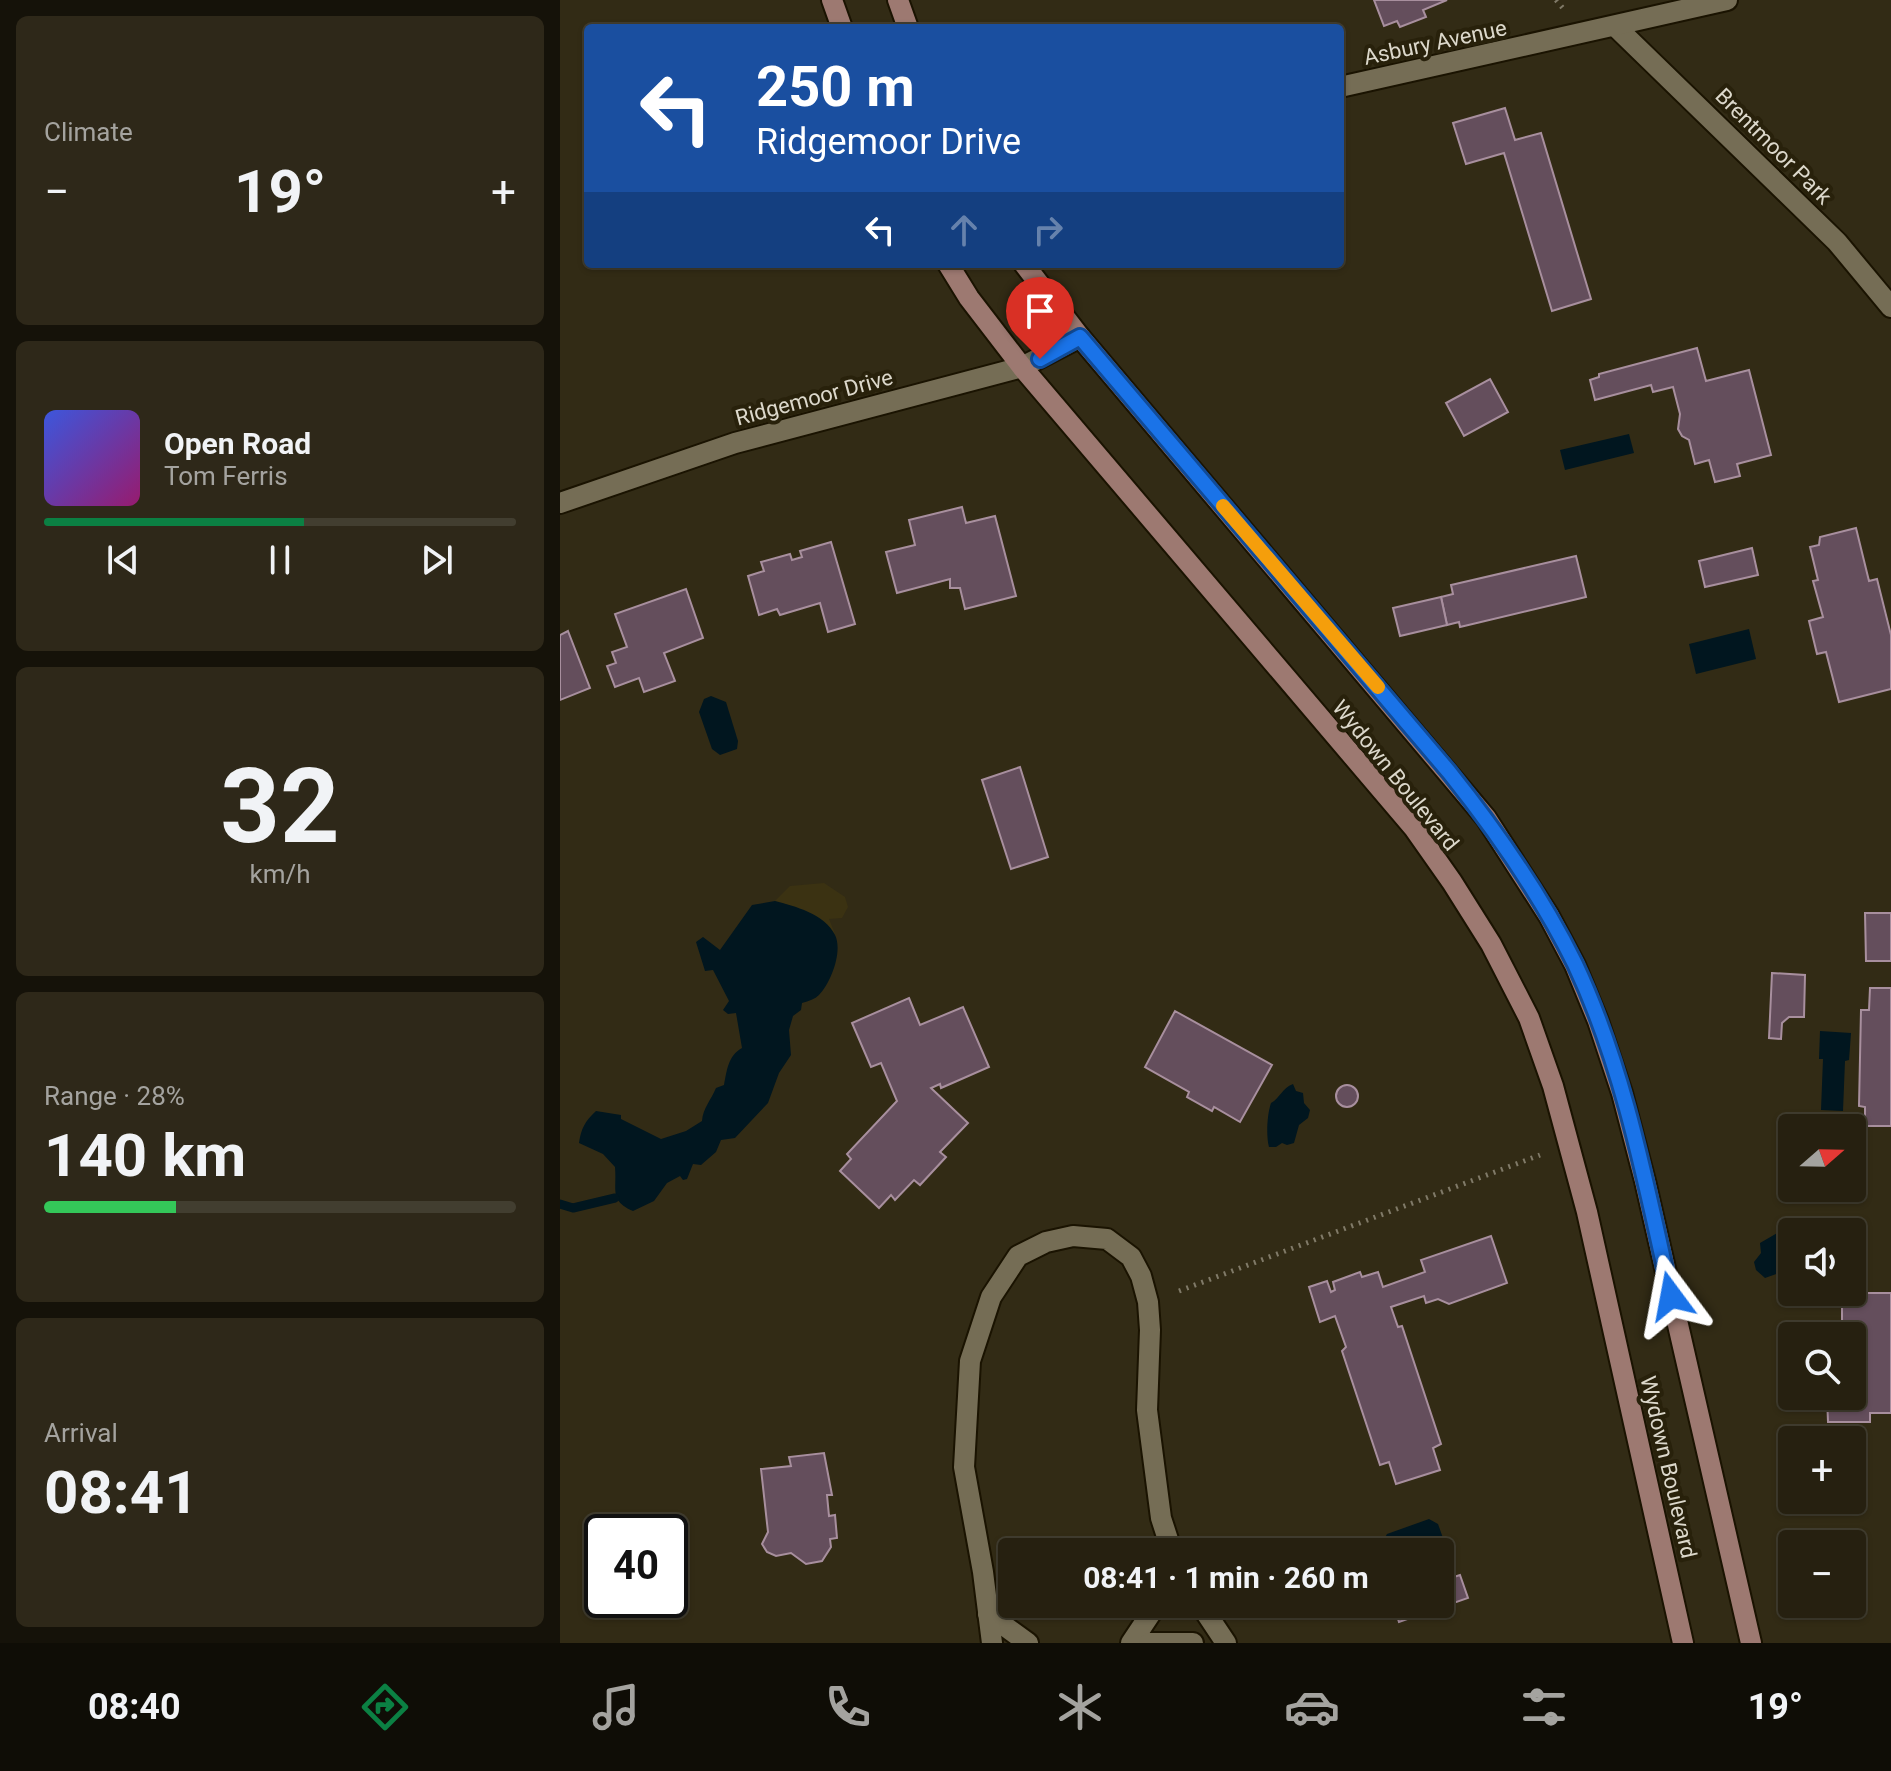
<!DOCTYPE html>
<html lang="en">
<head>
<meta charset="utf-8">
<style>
	body { margin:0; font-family:Roboto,sans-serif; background:#2e2819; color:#f1f3f6; height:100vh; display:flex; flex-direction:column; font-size:30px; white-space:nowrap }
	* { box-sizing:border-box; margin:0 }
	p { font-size:26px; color:#a4a39f }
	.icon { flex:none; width:44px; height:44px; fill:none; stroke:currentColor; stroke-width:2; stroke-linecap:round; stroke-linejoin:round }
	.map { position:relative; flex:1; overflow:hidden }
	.details { display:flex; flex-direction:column; gap:16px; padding:16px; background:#151209; width:560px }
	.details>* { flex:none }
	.hud { position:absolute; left:24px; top:24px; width:760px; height:244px; border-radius:8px; box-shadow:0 2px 6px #0004,0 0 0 2px #423e30; background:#1a4fa0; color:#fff; overflow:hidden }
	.needle { width:52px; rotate:70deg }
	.buttons { position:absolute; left:1218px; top:1114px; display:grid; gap:16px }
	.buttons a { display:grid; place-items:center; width:88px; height:88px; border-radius:8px; background:#262010; box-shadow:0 2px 6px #0004,0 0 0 2px #423e30; font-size:40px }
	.speed { position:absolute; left:24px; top:1514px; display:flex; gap:16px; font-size:40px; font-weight:700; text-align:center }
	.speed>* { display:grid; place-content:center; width:104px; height:104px; border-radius:50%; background:#262010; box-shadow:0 2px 6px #0004,0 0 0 2px #423e30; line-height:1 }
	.speed .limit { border:4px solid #111; border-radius:12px; background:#fff; color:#111 }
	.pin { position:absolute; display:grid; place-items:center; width:68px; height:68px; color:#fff; margin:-82px -34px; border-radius:50% 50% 50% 0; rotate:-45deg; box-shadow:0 0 8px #0007 }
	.pin .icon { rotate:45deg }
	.me { position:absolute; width:88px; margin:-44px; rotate:347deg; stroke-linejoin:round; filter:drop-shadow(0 0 6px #0008) }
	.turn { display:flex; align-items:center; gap:28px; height:168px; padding:0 40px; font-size:36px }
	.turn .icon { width:104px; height:104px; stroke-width:2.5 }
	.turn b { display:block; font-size:56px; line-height:68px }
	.lanes { display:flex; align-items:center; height:76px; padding:0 40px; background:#0003; justify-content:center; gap:40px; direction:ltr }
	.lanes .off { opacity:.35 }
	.big { font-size:60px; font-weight:700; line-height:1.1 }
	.details .widget { flex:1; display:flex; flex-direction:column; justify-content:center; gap:12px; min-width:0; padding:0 28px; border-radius:12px; background:#2e2819 }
	.details .dial { align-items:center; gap:0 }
	.dial b { font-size:104px; line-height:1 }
	.song { display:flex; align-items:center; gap:24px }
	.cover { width:96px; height:96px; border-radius:12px; background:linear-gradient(135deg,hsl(230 70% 55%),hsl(320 70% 35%)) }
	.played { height:8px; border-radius:4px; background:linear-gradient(90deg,#0b8043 55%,#423e30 55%) }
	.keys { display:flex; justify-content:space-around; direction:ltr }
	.heat { display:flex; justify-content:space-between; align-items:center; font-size:44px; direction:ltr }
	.charge { height:12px; border-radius:6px; background:linear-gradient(90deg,#34c759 28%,#423e30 0) }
	.trip { position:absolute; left:438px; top:1538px; width:456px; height:80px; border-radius:8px; background:#262010; box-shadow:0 2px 6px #0004,0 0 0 2px #423e30; font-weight:700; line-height:80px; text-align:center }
	.dock { display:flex; height:128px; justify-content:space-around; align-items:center; background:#0f0d06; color:#a4a39f }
	.dock .icon { width:56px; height:56px }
	.dock .selected { color:#0b8043 }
	.dock b { font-size:36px; color:#f1f3f6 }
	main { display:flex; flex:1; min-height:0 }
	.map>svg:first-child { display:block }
</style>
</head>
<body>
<main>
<section class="details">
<div class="widget"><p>Climate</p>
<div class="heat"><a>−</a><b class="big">19°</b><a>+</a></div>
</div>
<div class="widget">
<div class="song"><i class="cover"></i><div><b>Open Road</b><p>Tom Ferris</p></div></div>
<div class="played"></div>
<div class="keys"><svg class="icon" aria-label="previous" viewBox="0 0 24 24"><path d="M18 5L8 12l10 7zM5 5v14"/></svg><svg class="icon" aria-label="pause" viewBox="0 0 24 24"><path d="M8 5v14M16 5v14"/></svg><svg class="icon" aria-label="next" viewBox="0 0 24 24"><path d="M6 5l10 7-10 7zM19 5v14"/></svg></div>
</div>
<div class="widget dial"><b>32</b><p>km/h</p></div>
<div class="widget"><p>Range · 28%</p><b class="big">140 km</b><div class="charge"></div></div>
<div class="widget"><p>Arrival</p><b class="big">08:41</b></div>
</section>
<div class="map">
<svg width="1331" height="1643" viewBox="0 0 1331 1643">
	<rect width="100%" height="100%" fill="#322b15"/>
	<!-- sand -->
	<path fill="#3b3212" d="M264,883L285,897L288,907L282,918L269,919L275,934C257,916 239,908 215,901L230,886Z"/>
	<!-- water -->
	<g fill="#01161f">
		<polygon points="1069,434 1074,453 1005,470 1000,450"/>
		<polygon points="1189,629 1196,659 1136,674 1129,644"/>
		<polygon points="151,696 166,702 178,741 177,749 160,755 152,749 139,712 144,699"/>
		<path d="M215,901C234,906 265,914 275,935C283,951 271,983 259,995C255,999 249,1001 242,1003L241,1010L233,1016L229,1030L231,1055L219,1073L208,1103L175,1138L161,1140L156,1152L141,1165L133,1164L127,1179L123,1180L120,1176L107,1183L94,1201L73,1211C49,1200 57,1191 55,1167L43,1154L19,1143C21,1129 25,1121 36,1111L61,1115V1119L101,1139L126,1131L142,1121C143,1108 151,1100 156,1088L164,1085C167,1070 168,1056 182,1048L176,1013L168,1014L163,1010L169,1001L153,970L145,971L136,942L143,937L160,950L192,905Z"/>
		<polygon points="1260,1031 1291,1033 1289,1060 1285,1061 1283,1111 1261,1110 1263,1059 1259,1059"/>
		<path d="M733,1084L736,1091L743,1093L744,1103L750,1110L748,1118L739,1125L734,1143L727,1145L722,1143L716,1147H709C706,1136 707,1115 711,1103C720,1098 722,1088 733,1084Z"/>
		<polygon points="1219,1232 1230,1234 1232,1253 1221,1261 1219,1273 1205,1278 1196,1270 1194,1262 1201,1253 1200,1243"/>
		<polygon points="869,1519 878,1524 883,1538 879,1548 868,1552 827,1552 823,1541 827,1534"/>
	</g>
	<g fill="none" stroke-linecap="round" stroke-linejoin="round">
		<!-- stream -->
		<polyline stroke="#01161f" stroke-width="9" points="0,1204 13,1208 55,1198"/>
	</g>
	<!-- building -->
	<g fill="#644e5c" stroke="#a88f9e" stroke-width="2">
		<polygon points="814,0 887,0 863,10 866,17 840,27 837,21 824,26"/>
		<polygon points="945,108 955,140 981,133 1031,299 992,311 944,153 906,164 893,123"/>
		<polygon points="1137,348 1146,381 1189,370 1211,455 1177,464 1180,476 1155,482 1149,460 1135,464 1129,440 1122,436 1118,429 1120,414 1113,387 1093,392 1091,385 1035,400 1030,380 1039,377 1039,374"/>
		<polygon points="930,379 948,412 904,436 886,403"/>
		<polygon points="402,507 406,523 435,516 456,596 405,609 400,588 390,588 390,579 337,593 326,552 355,545 349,520"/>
		<polygon points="1296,528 1309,581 1317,579 1331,635 1331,689 1279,702 1266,652 1257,654 1249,621 1263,617 1253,581 1258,580 1250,547 1259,545 1260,537"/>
		<polygon points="271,542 295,624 268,632 260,603 220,615 217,609 199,615 188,576 204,571 201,562 230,554 232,560 242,557 240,551"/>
		<polygon points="1192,548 1198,575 1145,587 1139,561"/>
		<polygon points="1016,556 1026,597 900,627 899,622 887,625 881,597 893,594 891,585"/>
		<polygon points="126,589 143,638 104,653 115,681 84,692 79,678 55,687 47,666 56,663 52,652 67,647 55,614"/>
		<polygon points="881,597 887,625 840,636 833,608"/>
		<polygon points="8,631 30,688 0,700 0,635"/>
		<polygon points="460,767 488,857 451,869 422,780"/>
		<polygon points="1305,913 1331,913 1331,961 1306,961"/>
		<polygon points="1212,973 1245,975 1244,1017 1229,1017 1222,1023 1221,1039 1209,1038"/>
		<polygon points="1310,988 1331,988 1331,1126 1305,1126 1305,1107 1299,1106 1301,1010 1309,1010"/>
		<polygon points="349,998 360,1025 403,1007 429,1067 381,1088 380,1084 371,1088 408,1123 380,1152 386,1157 360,1185 354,1180 335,1200 331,1195 319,1208 280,1171 291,1159 287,1154 337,1101 321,1063 311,1067 292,1023"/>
		<polygon points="615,1011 712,1065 680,1122 654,1107 652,1111 627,1097 629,1092 585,1067"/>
		<circle cx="787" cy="1096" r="11"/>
		<polygon points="931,1236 947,1283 889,1304 878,1299 866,1303 864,1296 831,1307 838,1327 842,1326 881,1444 873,1448 880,1470 836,1484 829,1462 820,1465 782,1351 786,1347 775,1316 760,1322 749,1287 767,1281 771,1292 775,1290 773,1282 800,1272 802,1277 818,1272 823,1287 865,1272 861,1260"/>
		<polygon points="1282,1293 1331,1293 1331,1413 1310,1413 1310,1422 1268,1422 1267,1396 1292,1396 1292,1336 1282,1336"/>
		<polygon points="264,1453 272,1495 267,1495 269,1516 275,1515 277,1538 270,1539 271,1547 262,1561 246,1564 231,1553 216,1556 207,1552 202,1544 208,1532 201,1469 231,1466 229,1457"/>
		<polygon points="900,1575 908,1598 839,1622 833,1604 880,1604 880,1578 885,1576 884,1580"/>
	</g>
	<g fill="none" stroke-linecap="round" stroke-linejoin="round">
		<!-- street casing -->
		<g stroke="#1a1301" stroke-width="24">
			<g id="street">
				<polyline points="1056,27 1277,242 1331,307"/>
				<polyline points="780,87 1167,0"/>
				<polyline points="0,503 175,443 462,367 520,337"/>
				<polyline points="640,1604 666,1643"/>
				<polyline points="428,1614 468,1643"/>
				<polyline points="432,1643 423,1572 404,1467 410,1361 431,1297 458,1256 486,1242 513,1236 547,1239 571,1257 581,1276 588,1302 590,1330 587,1410 601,1518 612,1552"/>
				<polyline points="571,1643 597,1604"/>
				<polyline points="589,1643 633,1643"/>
			</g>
		</g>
		<!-- secondary casing -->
		<g stroke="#1a1301" stroke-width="24">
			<g id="secondary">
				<polyline points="272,0 282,28"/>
				<polyline points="338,0 348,28"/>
				<polyline points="388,264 409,298 462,367 854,828 892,882 931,944 969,1018 993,1086 1027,1212 1123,1643"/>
				<polyline points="464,264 520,337 926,818 989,916 1015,965 1038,1021 1062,1093 1085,1181 1191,1643"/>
			</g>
		</g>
		<!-- path -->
		<g stroke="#807a68" stroke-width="5" stroke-dasharray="2 6" stroke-linecap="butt">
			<polyline points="996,0 1006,12"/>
			<polyline points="619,1291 980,1155"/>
		</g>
		<!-- street -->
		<use href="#street" stroke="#756d55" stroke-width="20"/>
		<!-- secondary -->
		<use href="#secondary" stroke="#9d7971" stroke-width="20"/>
	</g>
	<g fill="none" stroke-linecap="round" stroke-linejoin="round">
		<!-- route casing -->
		<g stroke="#114b97" stroke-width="20">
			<path id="route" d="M480,359L520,337L889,772C937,832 981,895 1015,964C1064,1068 1086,1184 1111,1296"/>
		</g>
		<!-- route -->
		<use href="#route" stroke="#1a73e8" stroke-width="14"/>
		<!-- slow -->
		<polyline stroke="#f59e0b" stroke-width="14" points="663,506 818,687"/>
	</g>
	<g text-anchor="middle" stroke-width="8" stroke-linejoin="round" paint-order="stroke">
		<!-- street labels -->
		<g font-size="22" fill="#dcd8cb" stroke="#28210b">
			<text transform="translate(875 42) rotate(-12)" y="8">Asbury Avenue</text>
			<text transform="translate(1214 146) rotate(45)" y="8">Brentmoor Park</text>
			<text transform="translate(254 397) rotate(-15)" y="8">Ridgemoor Drive</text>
			<text transform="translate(836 775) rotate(51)" y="8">Wydown Boulevard</text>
			<text transform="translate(1109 1467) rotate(77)" y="8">Wydown Boulevard</text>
		</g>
	</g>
</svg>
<div class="buttons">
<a><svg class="needle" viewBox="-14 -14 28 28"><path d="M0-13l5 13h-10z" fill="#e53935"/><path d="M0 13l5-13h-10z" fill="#a4a39f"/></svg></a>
<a><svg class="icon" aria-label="sound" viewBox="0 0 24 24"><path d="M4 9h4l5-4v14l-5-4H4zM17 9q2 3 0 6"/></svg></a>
<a><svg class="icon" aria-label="search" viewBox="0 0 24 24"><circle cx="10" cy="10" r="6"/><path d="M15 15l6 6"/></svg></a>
<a>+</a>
<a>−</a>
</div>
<div class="speed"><div class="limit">40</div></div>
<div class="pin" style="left:480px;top:359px;background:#d93025"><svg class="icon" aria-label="arrive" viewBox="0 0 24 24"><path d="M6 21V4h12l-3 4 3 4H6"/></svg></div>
<svg class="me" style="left:1111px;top:1296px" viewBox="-20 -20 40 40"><path d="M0-17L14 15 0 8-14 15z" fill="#1a73e8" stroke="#fff" stroke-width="4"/></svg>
<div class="trip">08:41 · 1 min · 260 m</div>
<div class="hud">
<div class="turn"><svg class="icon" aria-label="left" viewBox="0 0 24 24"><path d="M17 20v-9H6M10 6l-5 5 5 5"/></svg><div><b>250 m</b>Ridgemoor Drive</div></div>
<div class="lanes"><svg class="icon" aria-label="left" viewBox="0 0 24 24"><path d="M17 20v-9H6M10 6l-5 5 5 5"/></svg><svg class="icon off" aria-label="ahead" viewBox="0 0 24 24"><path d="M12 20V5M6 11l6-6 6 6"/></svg><svg class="icon off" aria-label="right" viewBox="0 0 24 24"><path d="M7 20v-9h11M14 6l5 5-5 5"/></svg></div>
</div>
</div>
</main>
<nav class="dock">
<b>08:40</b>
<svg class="icon selected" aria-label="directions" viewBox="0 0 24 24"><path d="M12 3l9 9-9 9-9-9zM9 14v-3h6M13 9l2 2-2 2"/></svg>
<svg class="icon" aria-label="music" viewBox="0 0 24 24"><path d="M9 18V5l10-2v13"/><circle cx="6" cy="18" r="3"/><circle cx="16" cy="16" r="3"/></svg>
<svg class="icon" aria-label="phone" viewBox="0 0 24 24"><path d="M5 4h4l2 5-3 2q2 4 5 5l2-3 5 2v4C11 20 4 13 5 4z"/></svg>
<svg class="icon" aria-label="climate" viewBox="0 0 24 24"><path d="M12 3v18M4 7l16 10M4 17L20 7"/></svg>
<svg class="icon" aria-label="car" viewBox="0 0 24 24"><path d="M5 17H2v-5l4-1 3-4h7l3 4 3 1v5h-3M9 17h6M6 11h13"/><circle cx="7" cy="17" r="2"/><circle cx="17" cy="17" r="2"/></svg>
<svg class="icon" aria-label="filters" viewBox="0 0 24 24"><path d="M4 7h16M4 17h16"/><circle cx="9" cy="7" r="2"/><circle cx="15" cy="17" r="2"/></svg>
<b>19°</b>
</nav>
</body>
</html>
